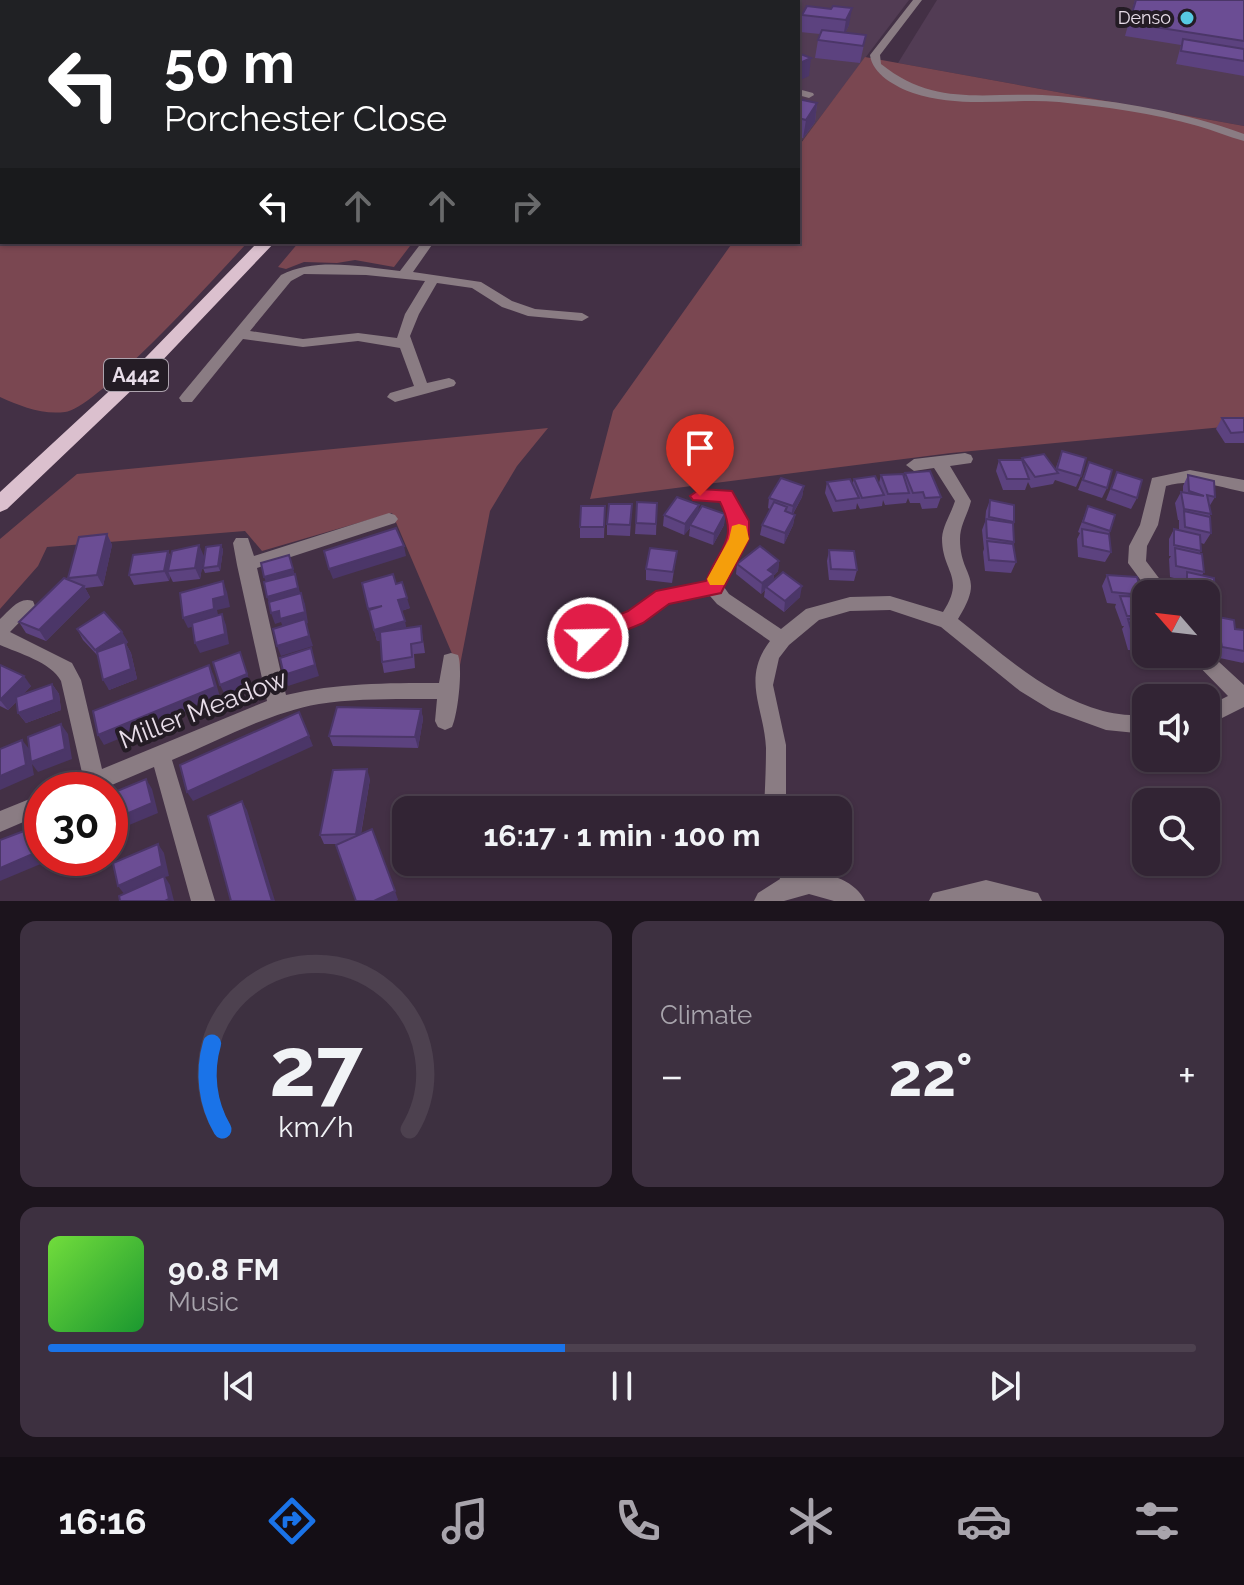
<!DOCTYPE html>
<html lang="en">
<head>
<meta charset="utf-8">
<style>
	body { margin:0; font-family:Raleway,sans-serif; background:#3d3040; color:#f1f3f6; height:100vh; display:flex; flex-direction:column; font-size:30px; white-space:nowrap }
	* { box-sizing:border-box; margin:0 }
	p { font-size:26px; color:#a8a4ac }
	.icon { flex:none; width:44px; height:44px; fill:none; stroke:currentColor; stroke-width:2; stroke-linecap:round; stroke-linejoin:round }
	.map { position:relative; height:901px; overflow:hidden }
	.sheet { display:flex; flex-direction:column; gap:20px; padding:20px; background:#1c141d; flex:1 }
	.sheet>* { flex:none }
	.guide { position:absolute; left:0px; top:0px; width:800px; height:244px; box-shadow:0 2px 6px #0004,0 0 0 2px #4d414f; background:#202124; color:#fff; overflow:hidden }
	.needle { width:52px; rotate:298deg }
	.tools { position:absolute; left:1132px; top:580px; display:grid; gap:16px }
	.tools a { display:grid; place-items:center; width:88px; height:88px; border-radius:16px; background:#322434; box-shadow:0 2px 6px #0004,0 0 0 2px #4d414f; font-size:40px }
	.speed { position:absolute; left:24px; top:772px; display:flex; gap:16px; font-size:40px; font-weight:700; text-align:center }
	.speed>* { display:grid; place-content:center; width:104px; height:104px; border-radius:50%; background:#322434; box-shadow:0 2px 6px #0004,0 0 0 2px #4d414f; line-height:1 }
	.speed .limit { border:12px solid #d22; background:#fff; color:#111 }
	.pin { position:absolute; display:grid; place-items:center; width:68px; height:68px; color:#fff; margin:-82px -34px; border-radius:50% 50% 50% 0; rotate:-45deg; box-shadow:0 0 8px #0007 }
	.pin .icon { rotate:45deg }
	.me { position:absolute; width:88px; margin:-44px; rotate:67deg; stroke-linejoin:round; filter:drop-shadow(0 0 6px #0008) }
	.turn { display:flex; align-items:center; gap:28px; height:168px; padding:0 32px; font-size:36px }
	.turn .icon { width:104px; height:104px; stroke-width:2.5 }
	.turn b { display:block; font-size:56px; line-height:68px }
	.lanes { display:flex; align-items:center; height:76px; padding:0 32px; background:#0003; justify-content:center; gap:40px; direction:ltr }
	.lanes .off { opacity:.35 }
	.big { font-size:60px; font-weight:700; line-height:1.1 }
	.sheet .tile { flex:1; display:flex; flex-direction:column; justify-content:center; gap:12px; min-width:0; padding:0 28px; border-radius:16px; background:#3d3040 }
	.sheet .dial { align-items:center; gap:0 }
	.dial svg { height:208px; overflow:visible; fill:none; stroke:#4d414f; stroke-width:7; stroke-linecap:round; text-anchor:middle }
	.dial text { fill:#f1f3f6; stroke:none }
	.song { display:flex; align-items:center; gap:24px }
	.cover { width:96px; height:96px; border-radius:12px; background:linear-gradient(135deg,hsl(100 70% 55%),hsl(130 70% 35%)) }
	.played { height:8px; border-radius:4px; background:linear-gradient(90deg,#1a73e8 45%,#4d414f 45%) }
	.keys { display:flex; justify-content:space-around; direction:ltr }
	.heat { display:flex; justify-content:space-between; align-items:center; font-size:44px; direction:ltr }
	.sheet .tiles { flex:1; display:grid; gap:20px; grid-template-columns:1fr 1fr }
	.tile:last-child { grid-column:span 2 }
	.trip { position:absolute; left:392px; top:796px; width:460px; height:80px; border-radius:16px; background:#322434; box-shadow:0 2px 6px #0004,0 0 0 2px #4d414f; font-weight:700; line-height:80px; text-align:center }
	.dock { display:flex; height:128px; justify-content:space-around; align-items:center; background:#140e15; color:#a8a4ac }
	.dock .icon { width:56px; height:56px }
	.dock .on { color:#1a73e8 }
	.dock b { font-size:36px; color:#f1f3f6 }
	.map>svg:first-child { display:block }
</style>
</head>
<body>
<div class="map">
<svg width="1244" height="901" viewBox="0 0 1244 901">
	<rect width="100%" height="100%" fill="#433045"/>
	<!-- built -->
	<g fill="#523c54">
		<polygon points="583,0 909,0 803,140 798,139 798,2"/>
		<polygon points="937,0 1244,0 1244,126 898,63"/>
	</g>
	<!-- green -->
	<g fill="#7a4751">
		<polygon points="865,57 1244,126 1244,425 951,453 590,499 613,411 733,242 798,242 798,147"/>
		<path d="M0,208L2,242H248C220,272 97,409 65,412C42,415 20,406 0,397Z"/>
		<polygon points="299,242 413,242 394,267 355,260 337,263 304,262 286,269 278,267"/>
		<polygon points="548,428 517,466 490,511 459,670 392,513 262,551 245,531 47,547 38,566 0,609 0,539 77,474"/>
	</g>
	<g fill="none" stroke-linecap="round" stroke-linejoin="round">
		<!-- street -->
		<g fill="#8a7c83" fill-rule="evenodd">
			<path d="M913,0H922L880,55L881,64C938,110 991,90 1058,96C1120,101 1185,112 1244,134V141C1228,137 1213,130 1198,126C1153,113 1105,107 1059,102C1011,98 960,109 913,93C896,87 872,74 870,55Z"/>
			<polygon points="798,89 813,93 814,95 809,98 798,95"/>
			<path d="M422,242H434L413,272L481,282L512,301L535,309L582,313L589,317L582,321L528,316L502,307L472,288L437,283L419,314L410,336L427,383L449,378L454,380L456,383L454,386L395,402L387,397L390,393L414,386L400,348L358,341L303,347L243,339L192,402H182L179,398L182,394L281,275C316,257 362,267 400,271ZM304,274L366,275L425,281L405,314L397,338L358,333L303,339L250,331L291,281Z"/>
			<path d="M965,453L971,455L973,459L971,463L950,466L971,501C968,514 960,525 960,539C960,579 986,574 958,619C1004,655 1046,695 1103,711C1117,715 1132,715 1146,716V734L1106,730L1051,710L1020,691L941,627L890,610L850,611L819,620L789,645L779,658L773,685L786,745V810H764C765,789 766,768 766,748C764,707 741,679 770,641L717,604L710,596L669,603L643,622L597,642L594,663L587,665L580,663L577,657L581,632L629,612L658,592L708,582C723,549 737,538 720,501L694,500L692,496L694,492L731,491C756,537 743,544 724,587L729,594L781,629L806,609L850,597L890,596L943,612C966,576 942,573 942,538C943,525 951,514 955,501L934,468L914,471L906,465L914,459Z"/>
			<path d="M1190,470L1244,480V492C1218,486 1192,478 1166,486L1158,525L1147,546L1146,561L1171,594H1151L1128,563L1129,546L1140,525L1152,478Z"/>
			<path d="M389,513L395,515L398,519L395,523L257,568L286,695C337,683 386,683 439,683L444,655L451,653L458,655C463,668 458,714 452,727L445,730L438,727L435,721L437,699C398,699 358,698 319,704C268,713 220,740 172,760L215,901H191L154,767L100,790H65L68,783L83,777L61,681C51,662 18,653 0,645V619C10,610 19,596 33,601L35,606L10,632L72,663L81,680L102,769L267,701L237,565L233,543L236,538H248L254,556Z"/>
			<polygon points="1206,650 1244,685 1244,707 1206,726 1206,707 1228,696 1187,654 1206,654"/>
			<polygon points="42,794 42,814 0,832 0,811"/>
			<path d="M776,862H798L801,873C823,870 855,879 865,901H834L809,894L784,901H754L758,893L780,879Z"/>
			<polygon points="986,880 1038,893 1042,901 929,901 933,893"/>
		</g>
		<!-- primary -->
		<g fill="#dbc0ce" fill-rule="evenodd">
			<polygon points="465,0 477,0 463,2"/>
			<polygon points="258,242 275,242 158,365 7,509 0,512 0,492 146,357"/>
		</g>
	</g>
	<!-- wall -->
	<g fill="#5c427f">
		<polygon points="344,0 449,0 447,2 342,2"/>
		<rect x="688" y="0" width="13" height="2"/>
		<polygon points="711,0 765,0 765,2 720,2 720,1"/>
		<polygon points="1135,0 1244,0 1244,76 1176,64 1181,45 1125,36"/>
		<polygon points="833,6 849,25 845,33 866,35 860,63 815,58 818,40 820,34 800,32 802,15 831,9"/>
		<polygon points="798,99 817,103 815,122 803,138 798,137"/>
		<polygon points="1222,418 1244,418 1244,443 1225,443 1216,429"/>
		<polygon points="1062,451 1081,476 1076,487 1055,480 1053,484 1031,488 1028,482 1025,490 1003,490 996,471 999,460 1022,460 1022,458 1055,470"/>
		<polygon points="1089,462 1107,488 1102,498 1078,490"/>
		<polygon points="1117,472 1137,498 1131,509 1106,500"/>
		<polygon points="905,473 941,497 937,508 922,509 920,503 910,503 908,498 906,503 885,505 883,500 882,506 860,509 857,503 856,509 833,512 825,493 827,482 852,485 854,479 879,483 881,475 904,478"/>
		<polygon points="1188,475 1215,497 1209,507 1211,514 1209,517 1211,533 1204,544 1201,543 1201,551 1199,554 1204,572 1202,575 1215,596 1208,607 1206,606 1206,594 1181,594 1181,582 1182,580 1170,577 1169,559 1171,556 1169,556 1169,539 1174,529 1179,530 1179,520 1178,520 1175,503 1181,492 1183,492 1183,486"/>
		<polygon points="804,486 802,497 793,514 795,515 793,525 784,544 760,535 762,525 770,509 768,508 769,498"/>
		<polygon points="990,500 1014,522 1014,542 1013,545 1016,562 1011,573 985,571 983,552 984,549 982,530 985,522 986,511"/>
		<polygon points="637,502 657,503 656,535 635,534"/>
		<polygon points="632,504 630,536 607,535 607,524"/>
		<polygon points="605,506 604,538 580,538 580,527"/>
		<polygon points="1088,506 1115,515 1109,534 1111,552 1105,562 1078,557 1077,539 1080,533 1078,532"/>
		<polygon points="698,511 725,514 724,525 713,545 689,536 690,528 684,535 663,526 664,515"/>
		<polygon points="107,534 112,545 103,586 85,588 90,597 46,641 26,633 19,622 69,580 68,578"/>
		<polygon points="221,545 223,550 220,571 205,573 203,568"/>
		<polygon points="829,550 857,570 854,581 829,580 827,561"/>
		<polygon points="168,551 171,557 204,556 200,579 173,582 170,576 169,581 134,585 129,575"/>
		<polygon points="677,551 672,583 646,580 646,569"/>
		<polygon points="779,561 778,571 774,575 773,581 800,597 784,612 764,597 765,590 761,594 736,574 737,564"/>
		<polygon points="1107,575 1142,595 1141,597 1146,597 1146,651 1128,650 1122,629 1124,626 1122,626 1115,607 1116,604 1107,603 1102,586"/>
		<polygon points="362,583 396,584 410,608 401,611 406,628 421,626 425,653 414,654 415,668 384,673 382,662 381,640 377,641"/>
		<polygon points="1208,615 1235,629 1244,630 1244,661 1243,663 1215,657 1212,643 1206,642 1206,619"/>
		<polygon points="77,629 128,642 126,644 131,653 137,679 109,690 98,656 83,640"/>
		<polygon points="0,665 31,686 23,694 52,684 59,694 61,710 26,723 18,713 17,701 8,710 0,706"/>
		<polygon points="421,709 423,719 418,748 333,746 329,736"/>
		<polygon points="370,779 361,834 398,900 338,844 324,844 320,835"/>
	</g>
	<!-- shaded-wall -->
	<g fill="#4b3668">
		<polygon points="436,0 449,0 447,2 435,2"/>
		<polygon points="852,8 849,25 843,38 846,20"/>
		<polygon points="811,58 809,76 798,81 798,64"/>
		<polygon points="817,103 815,122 803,138 806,120"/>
		<polygon points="804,486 802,497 791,517 793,506"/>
		<polygon points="699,505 698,516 690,525 690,528 684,535 685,524"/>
		<polygon points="725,514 724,525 713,545 714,534"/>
		<polygon points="795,515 793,525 784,544 785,533"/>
		<polygon points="107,534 112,545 103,586 97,575"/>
		<polygon points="199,545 204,556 200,579 195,568"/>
		<polygon points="221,545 223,550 220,571 218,566"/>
		<polygon points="404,546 406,556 333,579 329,569"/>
		<polygon points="168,551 173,562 168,571 170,576 169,581 164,571"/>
		<polygon points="289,555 302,599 271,608 267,597 268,588 264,577"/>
		<polygon points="779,561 778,571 774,575 772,585 766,587 765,590 761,594 762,583 768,570"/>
		<polygon points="223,581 227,592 230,607 217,610 219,619 188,628 183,618 213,599"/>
		<polygon points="84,586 90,597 46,641 39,630"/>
		<polygon points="802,586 800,597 784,612 785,601"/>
		<polygon points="301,593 305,604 308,623 306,624 313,646 281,656 277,646 284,630 281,622 275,624 271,613"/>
		<polygon points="407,598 410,608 401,611 398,600"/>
		<polygon points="222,614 226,625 229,644 200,653 195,643"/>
		<polygon points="405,621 407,632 377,641 374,630"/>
		<polygon points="122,632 128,642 126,644 131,653 137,679 109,690 103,680 101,660 95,650"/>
		<polygon points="311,648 319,676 288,686 284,675"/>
		<polygon points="240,652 251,685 225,695 220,685"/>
		<polygon points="209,665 214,676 220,697 104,745 98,735"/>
		<polygon points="24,676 31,686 8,710 0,700"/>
		<polygon points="52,684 59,694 61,710 26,723 18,713"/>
		<polygon points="421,709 423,719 418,748 415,737"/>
		<polygon points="61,724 68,734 72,759 38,772 32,764 34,775 0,790 0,776 22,740 30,750"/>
		<polygon points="309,736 313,746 193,801 187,792"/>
		<polygon points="367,769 370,779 359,844 356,834"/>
		<polygon points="146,779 152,789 158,813 110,833 110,821"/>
		<polygon points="242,801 247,810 275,901 272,901"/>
		<polygon points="32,828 40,837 43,863 0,881 0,868"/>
		<polygon points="158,844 164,853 169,876 165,877 170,885 174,901 125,895 118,886"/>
		<polygon points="43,858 54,858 46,862"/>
		<polygon points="395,891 398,900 396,901 374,901"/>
	</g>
	<!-- building -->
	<g fill="#6b4d94" stroke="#4b3668" stroke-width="2">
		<polygon points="344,0 368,0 390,2 342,2"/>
		<polygon points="507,0 531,0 553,2 506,2"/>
		<polygon points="1136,0 1244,0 1244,41 1129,23"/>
		<polygon points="807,6 831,9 833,6 852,8 846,20 802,15"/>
		<polygon points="822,30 866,35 863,46 818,40"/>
		<polygon points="1183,39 1244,49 1244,61 1181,51"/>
		<polygon points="798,53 811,58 798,64"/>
		<polygon points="798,99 817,103 806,120 798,118"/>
		<polygon points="1222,418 1244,418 1244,432 1231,433"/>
		<polygon points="1062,451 1086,458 1081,476 1057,469"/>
		<polygon points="1044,454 1058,473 1035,477 1022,458"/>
		<polygon points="999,460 1022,460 1029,479 1007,479"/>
		<polygon points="1089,462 1112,470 1107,488 1083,480"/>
		<polygon points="930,471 941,497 925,498 923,492 913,493 905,473"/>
		<polygon points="1117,472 1142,480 1137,498 1111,489"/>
		<polygon points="903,474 909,493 888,494 881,475"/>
		<polygon points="1188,475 1214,481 1215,497 1207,495 1211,514 1184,509 1181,492 1204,496 1189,491"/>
		<polygon points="875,476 884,495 862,498 854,479"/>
		<polygon points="781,478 804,486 793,506 769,498"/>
		<polygon points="850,479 859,498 836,501 827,482"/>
		<polygon points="677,497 699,505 685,524 664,515"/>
		<polygon points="990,500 1014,505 1014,522 989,517"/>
		<polygon points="637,502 657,503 656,524 636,523"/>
		<polygon points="774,502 787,507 785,511 795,515 785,533 762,525"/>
		<polygon points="609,504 632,504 630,525 607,524"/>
		<polygon points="581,506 605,506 604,527 580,527"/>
		<polygon points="702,506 725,514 714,534 690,525"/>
		<polygon points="1088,506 1115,515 1110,531 1083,522"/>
		<polygon points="1184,511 1210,517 1211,533 1185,527"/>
		<polygon points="986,519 1013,523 1014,542 987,538"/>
		<polygon points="396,528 404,546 329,569 324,551"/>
		<polygon points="1082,529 1109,534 1111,552 1083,546"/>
		<polygon points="1174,529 1200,535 1201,551 1174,545"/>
		<polygon points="107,534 97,575 68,578 79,537"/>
		<polygon points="987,541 1013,544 1016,562 989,560"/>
		<polygon points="199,545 195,568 168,571 172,551"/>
		<polygon points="221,545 218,566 203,568 206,547"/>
		<polygon points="760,546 779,561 768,570 774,574 762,583 737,564"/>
		<polygon points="650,548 677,551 673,572 646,569"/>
		<polygon points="1175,548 1202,554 1204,572 1176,566"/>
		<polygon points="829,550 854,551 857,570 831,569"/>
		<polygon points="168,551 164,571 129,575 133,555"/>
		<polygon points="289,555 293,569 264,577 261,563"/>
		<polygon points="783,572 802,586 785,601 766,587"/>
		<polygon points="1187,572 1214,578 1215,596 1187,589"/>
		<polygon points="295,574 298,588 267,597 264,582"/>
		<polygon points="393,574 396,584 402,582 407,598 398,600 405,621 374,630 369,610 382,606 368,609 362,583"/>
		<polygon points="1107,575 1137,577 1142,595 1112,592"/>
		<polygon points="64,578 84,586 39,630 19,622"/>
		<polygon points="223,581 225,596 213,599 214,609 183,618 180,593"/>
		<polygon points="301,593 305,612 280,619 279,611 271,613 269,602"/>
		<polygon points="1120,596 1146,597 1146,616 1127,616"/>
		<polygon points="104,612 122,632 95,650 77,629"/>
		<polygon points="222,614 225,634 195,643 192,623"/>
		<polygon points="1208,615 1234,620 1235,629 1244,630 1244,651 1222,647 1219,632 1211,631"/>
		<polygon points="305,619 309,636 277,646 273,629"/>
		<polygon points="1128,619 1146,620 1146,640 1134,639"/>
		<polygon points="421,626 422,642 411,644 412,657 382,662 380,632"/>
		<polygon points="125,642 131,669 103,680 97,652"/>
		<polygon points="311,648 315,665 284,675 280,658"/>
		<polygon points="240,652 247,674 220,685 213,662"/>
		<polygon points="0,665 24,676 0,700"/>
		<polygon points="209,665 215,687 98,735 93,711"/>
		<polygon points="52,684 54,700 18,713 16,697"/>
		<polygon points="337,707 421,709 415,737 329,736"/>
		<polygon points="299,712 309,736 187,792 180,765"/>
		<polygon points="61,724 65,749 31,762 28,737"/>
		<polygon points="22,740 26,765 0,776 0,749"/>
		<polygon points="367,769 356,834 320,835 333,770"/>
		<polygon points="146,779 152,803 110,821 110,794"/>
		<polygon points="242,801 257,852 272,901 231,901 208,816"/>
		<polygon points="42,823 42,850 38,852 34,826"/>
		<polygon points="32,828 35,853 0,868 0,840"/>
		<polygon points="372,829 395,891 374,901 356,901 336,845"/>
		<polygon points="158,844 162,866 118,886 113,863"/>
		<polygon points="164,876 169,899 165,901 120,901 119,896"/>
	</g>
	<!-- route -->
	<path fill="#e11d48" stroke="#92132f" stroke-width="2" d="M700,489L732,491L749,521V539L721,593L669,604L643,623L588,646L580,644L577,638L580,631L628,611L656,591L706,581C720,546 739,540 720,502L693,500L690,496Z"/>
	<!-- slow -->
	<polygon fill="#f59e0b" points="739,524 746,526 749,539 724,585 710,585 707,579 729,539 732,526"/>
	<!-- markers -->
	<circle fill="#57c9e2" stroke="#241c25" stroke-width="3" cx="1187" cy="18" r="8"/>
	<g text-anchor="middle" stroke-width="8" stroke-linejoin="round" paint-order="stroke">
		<!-- far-poi labels -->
		<g font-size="18" fill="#e8dde9" stroke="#241c25" text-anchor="end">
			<text x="1171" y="24">Denso</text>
		</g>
		<!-- shield labels -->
		<rect fill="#241c25" stroke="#ada3ae" stroke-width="2" x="104" y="359" width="64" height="32" rx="6"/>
		<g font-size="20" font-weight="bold" fill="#e8dde9">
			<text x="136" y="382">A442</text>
		</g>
		<!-- near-street labels -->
		<g font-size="26" fill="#e8dde9" stroke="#241c25">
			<text transform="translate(203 709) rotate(-21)" y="9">Miller Meadow</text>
		</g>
	</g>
</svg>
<div class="tools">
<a><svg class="needle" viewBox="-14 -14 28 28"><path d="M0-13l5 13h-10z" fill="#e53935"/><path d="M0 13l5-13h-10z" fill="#a8a4ac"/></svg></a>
<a><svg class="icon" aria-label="sound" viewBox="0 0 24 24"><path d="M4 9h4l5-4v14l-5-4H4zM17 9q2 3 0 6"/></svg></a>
<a><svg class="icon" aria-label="search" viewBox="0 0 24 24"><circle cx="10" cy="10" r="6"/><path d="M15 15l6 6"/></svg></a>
</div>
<div class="speed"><div class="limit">30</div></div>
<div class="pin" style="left:700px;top:496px;background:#d93025"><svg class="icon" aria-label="arrive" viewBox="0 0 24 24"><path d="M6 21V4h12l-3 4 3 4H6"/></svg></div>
<svg class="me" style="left:588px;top:638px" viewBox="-20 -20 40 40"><circle r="17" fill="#e11d48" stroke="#fff" stroke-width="3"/><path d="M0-11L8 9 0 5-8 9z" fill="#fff"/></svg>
<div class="trip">16:17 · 1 min · 100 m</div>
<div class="guide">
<div class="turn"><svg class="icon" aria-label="left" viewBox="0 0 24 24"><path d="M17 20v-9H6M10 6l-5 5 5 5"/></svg><div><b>50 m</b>Porchester Close</div></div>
<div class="lanes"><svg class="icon" aria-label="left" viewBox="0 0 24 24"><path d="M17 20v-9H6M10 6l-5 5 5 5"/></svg><svg class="icon off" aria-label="ahead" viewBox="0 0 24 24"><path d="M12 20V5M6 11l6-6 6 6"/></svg><svg class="icon off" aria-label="ahead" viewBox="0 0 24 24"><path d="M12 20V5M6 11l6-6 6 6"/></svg><svg class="icon off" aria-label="right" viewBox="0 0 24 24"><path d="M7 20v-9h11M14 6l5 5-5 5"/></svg></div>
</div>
</div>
<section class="sheet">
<div class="tiles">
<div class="tile dial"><svg viewBox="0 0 100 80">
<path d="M14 69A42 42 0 1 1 86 69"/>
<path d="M14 69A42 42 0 0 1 10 36" stroke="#1a73e8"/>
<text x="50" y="56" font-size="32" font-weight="700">27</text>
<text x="50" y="72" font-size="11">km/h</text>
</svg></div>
<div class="tile"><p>Climate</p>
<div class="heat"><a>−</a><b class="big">22°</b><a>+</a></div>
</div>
<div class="tile">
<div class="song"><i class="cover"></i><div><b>90.8 FM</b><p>Music</p></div></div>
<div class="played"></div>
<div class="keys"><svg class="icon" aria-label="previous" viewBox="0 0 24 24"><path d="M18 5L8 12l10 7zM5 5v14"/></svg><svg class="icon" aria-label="pause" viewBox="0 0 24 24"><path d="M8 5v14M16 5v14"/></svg><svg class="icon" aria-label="next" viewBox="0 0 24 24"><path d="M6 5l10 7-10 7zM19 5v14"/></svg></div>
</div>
</div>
</section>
<nav class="dock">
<b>16:16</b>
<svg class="icon on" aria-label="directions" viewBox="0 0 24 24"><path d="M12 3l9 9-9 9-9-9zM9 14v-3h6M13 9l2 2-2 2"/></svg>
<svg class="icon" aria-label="music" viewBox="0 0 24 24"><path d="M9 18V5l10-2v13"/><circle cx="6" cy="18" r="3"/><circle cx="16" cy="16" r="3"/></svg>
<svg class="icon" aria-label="phone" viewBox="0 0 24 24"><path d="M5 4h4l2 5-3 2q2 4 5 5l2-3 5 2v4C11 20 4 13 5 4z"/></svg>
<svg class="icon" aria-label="climate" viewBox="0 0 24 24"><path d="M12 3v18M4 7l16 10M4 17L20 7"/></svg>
<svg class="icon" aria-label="car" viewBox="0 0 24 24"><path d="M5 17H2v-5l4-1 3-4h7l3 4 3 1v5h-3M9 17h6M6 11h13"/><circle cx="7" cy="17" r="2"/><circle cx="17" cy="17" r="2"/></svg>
<svg class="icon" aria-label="filters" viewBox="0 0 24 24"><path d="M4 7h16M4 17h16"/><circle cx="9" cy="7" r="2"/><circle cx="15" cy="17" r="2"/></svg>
</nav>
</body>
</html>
